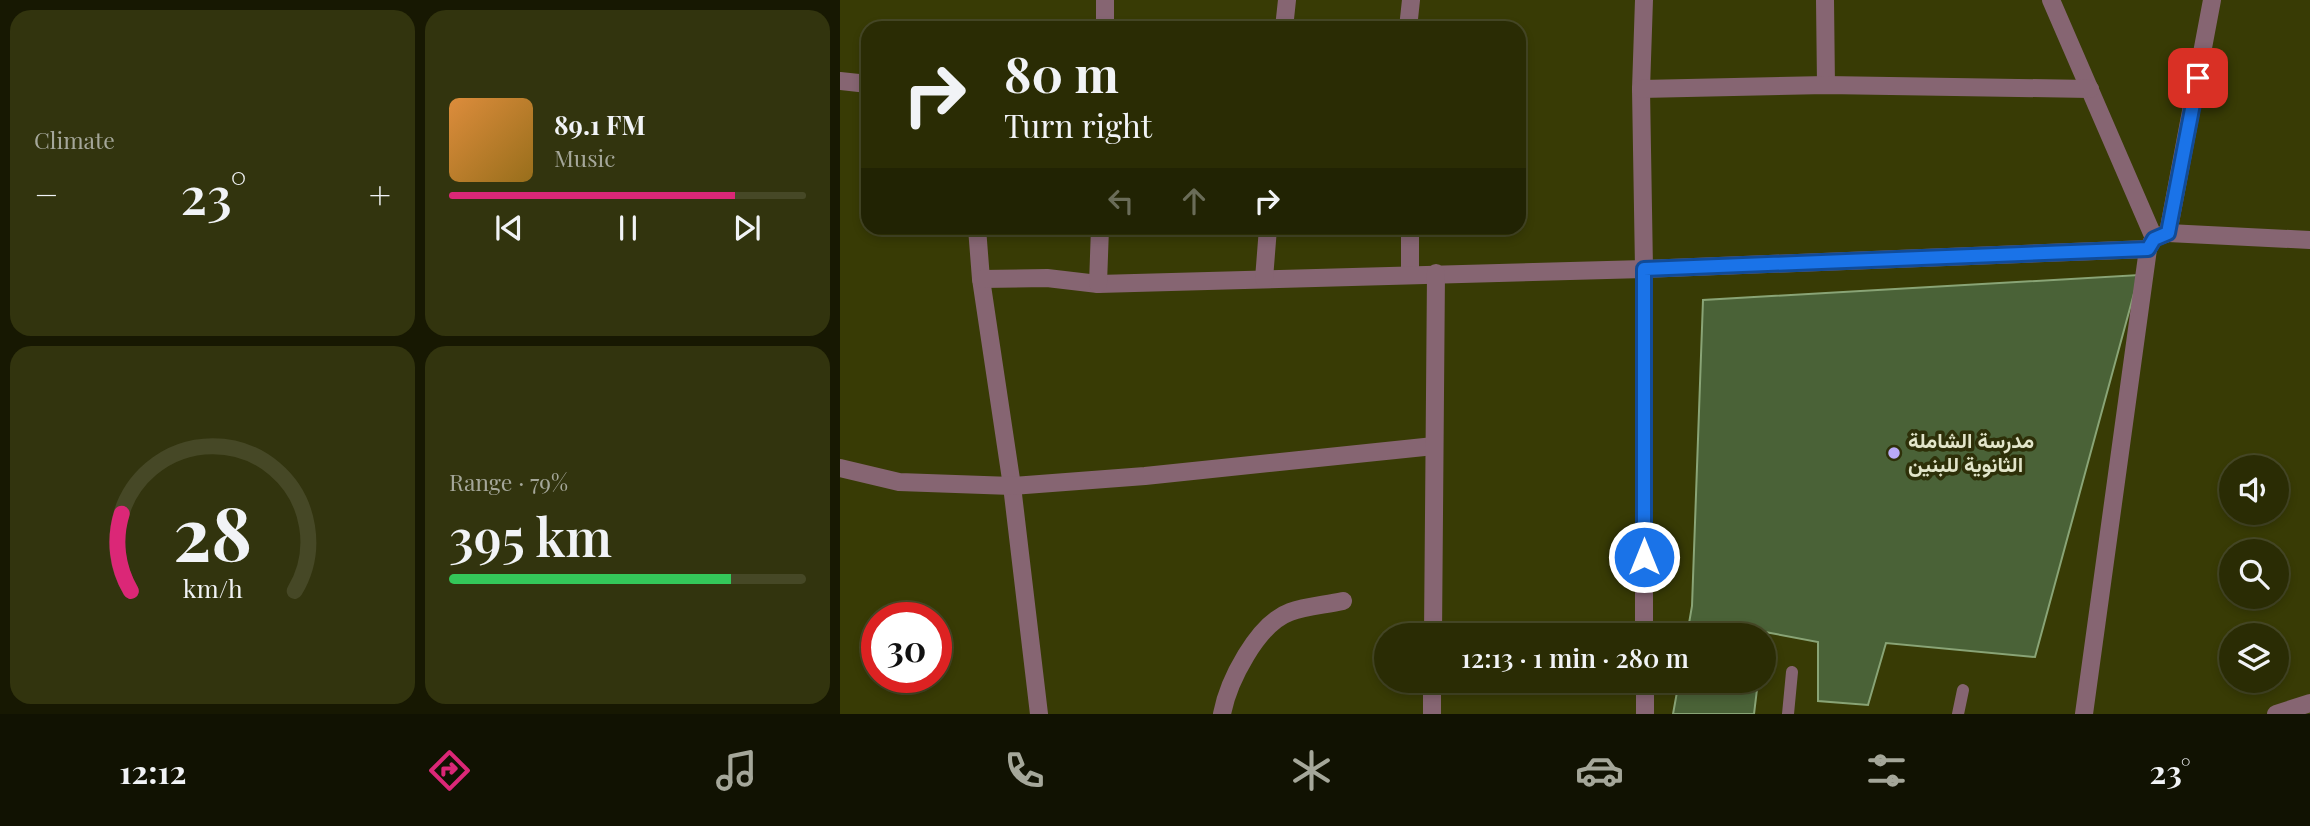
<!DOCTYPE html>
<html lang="en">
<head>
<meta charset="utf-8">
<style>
	body { margin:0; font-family:"Playfair Display",Vazirmatn,serif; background:#32340e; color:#f1f3f6; height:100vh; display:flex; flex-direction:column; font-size:26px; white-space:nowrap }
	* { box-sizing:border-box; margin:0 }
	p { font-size:23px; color:#a5a79a }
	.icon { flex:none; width:38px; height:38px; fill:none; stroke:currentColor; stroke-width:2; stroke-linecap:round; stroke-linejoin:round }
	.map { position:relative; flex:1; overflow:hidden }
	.panel { display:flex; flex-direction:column; gap:10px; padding:10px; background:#171802; width:840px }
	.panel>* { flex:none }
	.hud { position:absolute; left:21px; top:21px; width:665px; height:214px; border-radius:21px; box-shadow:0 4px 10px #0003,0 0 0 2px #464826; background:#2a2c04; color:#f1f3f6; overflow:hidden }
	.controls { position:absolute; left:1379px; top:455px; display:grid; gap:14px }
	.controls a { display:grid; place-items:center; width:70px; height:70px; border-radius:50%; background:#2a2c04; box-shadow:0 4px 10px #0003,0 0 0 2px #464826; font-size:35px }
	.speed { position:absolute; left:21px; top:602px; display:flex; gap:14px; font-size:35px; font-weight:700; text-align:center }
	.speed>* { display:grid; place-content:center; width:91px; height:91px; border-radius:50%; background:#2a2c04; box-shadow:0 4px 10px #0003,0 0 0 2px #464826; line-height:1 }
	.speed .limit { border:10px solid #d22; background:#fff; color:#111 }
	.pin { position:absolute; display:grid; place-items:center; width:60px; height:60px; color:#fff; margin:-30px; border-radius:14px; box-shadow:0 4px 10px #0006 }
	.me { position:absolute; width:77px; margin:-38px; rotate:0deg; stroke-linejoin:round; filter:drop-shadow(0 0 5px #0008) }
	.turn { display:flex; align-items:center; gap:24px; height:147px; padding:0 28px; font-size:32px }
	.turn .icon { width:91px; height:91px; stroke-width:2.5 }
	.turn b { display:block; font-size:49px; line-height:60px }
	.lanes { display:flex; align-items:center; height:66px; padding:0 28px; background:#0003; justify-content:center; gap:35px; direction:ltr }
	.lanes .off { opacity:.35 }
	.big { font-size:52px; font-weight:600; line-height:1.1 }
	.panel .tile { flex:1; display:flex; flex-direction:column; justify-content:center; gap:10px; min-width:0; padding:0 24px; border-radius:21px; background:#32340e }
	.panel .dial { align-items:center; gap:0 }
	.dial svg { height:182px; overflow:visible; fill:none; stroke:#464826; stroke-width:7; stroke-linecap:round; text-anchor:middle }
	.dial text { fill:#f1f3f6; stroke:none }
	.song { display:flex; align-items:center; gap:21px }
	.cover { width:84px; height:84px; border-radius:10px; background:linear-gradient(135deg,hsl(30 70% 55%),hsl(40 70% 35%)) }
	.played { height:7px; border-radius:4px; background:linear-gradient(90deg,#db2777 80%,#464826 80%) }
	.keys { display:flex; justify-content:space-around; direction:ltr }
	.heat { display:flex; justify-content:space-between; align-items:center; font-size:38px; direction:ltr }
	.charge { height:10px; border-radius:5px; background:linear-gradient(90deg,#34c759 79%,#464826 0) }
	.panel .tiles { flex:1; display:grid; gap:10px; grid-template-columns:repeat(2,1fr) }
	.trip { position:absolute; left:534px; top:623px; width:402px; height:70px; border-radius:35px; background:#2a2c04; box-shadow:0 4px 10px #0003,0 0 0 2px #464826; font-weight:600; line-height:70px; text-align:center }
	.dock { display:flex; height:112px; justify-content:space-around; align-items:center; background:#111202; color:#a5a79a }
	.dock .icon { width:49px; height:49px }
	.dock .current { color:#db2777 }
	.dock b { font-size:32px; color:#f1f3f6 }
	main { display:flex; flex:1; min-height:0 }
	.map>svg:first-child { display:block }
</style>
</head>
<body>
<main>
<section class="panel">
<div class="tiles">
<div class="tile"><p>Climate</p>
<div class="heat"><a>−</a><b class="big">23°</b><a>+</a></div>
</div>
<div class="tile">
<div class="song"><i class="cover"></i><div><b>89.1 FM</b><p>Music</p></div></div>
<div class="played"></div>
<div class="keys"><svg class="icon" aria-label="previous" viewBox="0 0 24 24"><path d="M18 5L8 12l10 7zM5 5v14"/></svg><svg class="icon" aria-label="pause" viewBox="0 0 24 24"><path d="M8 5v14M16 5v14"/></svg><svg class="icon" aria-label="next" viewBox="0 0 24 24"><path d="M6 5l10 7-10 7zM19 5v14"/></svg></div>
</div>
<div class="tile dial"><svg viewBox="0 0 100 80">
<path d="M14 69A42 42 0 1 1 86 69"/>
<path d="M14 69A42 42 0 0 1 10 35" stroke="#db2777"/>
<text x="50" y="56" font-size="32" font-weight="700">28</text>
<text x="50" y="72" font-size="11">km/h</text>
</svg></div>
<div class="tile"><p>Range · 79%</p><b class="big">395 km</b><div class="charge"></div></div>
</div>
</section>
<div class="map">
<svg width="1470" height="714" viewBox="0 0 1470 714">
	<rect width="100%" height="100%" fill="#383b05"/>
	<!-- building -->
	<g fill="#4a6237" stroke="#89a476" stroke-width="2">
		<polygon points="1299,275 1195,657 1046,643 1028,705 978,701 978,642 925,632 924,641 924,635 847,635 852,606 863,300"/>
		<polygon points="839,681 918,681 914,714 833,714"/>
	</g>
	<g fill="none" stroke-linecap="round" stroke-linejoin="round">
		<!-- service -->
		<g stroke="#866572" stroke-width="12">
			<polyline points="948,714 952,672"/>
			<polyline points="1118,714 1123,690"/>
		</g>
		<!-- minor -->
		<g stroke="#866572" stroke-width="18">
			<polyline points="804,0 801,89 804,269 804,635"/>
			<polyline points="985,0 986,85"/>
			<polyline points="1211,0 1314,238"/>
			<polyline points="265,28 265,0"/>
			<polyline points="444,28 447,0"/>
			<polyline points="568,28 571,0"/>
			<polyline points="0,81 28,84"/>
			<polyline points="801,89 986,85 1250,89"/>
			<polyline points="137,228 141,279 172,486 199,714"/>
			<polyline points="570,228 570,274"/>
			<polyline points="1328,233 1470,240"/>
			<polyline points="141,279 207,278 258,284 804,269 1308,249"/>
			<polyline points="424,279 428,228"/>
			<polyline points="258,284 260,228"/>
			<polyline points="0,468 59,482 172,486 305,476 594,446"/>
			<polyline points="593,635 596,273"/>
			<polyline points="805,681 805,714"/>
			<path d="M382,714C388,682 417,624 450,612C466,606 486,605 503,601"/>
			<polyline points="592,714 592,681"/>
			<polyline points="1244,714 1308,249 1314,238 1328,233 1372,0"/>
		</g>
		<!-- tertiary -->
		<polyline stroke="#866572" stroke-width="18" points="1436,714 1470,703"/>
	</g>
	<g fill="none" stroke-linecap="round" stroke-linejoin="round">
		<!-- route casing -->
		<g stroke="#114b97" stroke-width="18">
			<polyline id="route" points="804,557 804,269 1308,249 1314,239 1328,233 1358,78"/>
		</g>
		<!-- route -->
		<use href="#route" stroke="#1a73e8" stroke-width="12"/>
	</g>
	<!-- markers -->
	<circle fill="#b9aaf7" stroke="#2e3009" stroke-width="2.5" cx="1054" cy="453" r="7"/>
	<g text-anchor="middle" stroke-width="7" stroke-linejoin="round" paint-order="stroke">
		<!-- poi labels -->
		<g font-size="21" font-weight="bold" fill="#e2e5ca" stroke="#2e3009" text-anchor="start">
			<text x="1068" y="448">مدرسة الشاملة<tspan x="1068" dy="24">الثانوية للبنين</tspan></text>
		</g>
	</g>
</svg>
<div class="controls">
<a><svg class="icon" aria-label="sound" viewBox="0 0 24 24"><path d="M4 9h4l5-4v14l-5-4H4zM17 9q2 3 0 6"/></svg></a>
<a><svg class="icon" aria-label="search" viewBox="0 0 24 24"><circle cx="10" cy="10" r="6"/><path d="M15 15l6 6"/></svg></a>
<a><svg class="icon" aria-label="layers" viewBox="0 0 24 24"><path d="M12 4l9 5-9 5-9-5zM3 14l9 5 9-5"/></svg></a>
</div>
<div class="speed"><div class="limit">30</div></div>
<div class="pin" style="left:1358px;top:78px;background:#d93025"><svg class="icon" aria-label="arrive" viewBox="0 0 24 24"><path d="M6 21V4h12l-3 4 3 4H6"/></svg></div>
<svg class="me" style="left:804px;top:557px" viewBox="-20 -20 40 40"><circle r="17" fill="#1a73e8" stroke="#fff" stroke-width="3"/><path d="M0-11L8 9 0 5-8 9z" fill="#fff"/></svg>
<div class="trip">12:13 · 1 min · 280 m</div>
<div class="hud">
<div class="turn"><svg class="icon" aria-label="right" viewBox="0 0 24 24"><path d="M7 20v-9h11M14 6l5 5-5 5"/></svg><div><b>80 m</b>Turn right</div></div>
<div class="lanes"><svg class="icon off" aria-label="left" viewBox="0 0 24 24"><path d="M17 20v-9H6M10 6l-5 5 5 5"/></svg><svg class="icon off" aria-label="ahead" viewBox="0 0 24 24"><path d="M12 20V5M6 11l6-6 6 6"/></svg><svg class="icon" aria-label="right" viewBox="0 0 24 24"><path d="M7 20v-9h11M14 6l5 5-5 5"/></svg></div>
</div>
</div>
</main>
<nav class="dock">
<b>12:12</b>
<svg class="icon current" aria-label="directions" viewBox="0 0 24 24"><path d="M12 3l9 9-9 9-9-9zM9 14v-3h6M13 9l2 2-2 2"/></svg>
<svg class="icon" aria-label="music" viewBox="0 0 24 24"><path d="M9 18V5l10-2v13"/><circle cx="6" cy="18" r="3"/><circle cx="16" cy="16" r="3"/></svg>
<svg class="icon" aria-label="phone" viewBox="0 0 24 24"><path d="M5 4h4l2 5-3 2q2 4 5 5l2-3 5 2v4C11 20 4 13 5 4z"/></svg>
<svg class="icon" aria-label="climate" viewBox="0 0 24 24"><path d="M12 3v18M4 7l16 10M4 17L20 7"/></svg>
<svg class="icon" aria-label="car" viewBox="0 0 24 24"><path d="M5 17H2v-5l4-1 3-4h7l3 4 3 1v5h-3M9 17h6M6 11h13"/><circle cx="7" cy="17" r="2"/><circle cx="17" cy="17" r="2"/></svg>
<svg class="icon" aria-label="filters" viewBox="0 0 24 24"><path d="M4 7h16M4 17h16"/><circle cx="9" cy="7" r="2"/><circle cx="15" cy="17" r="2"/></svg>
<b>23°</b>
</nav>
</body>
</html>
